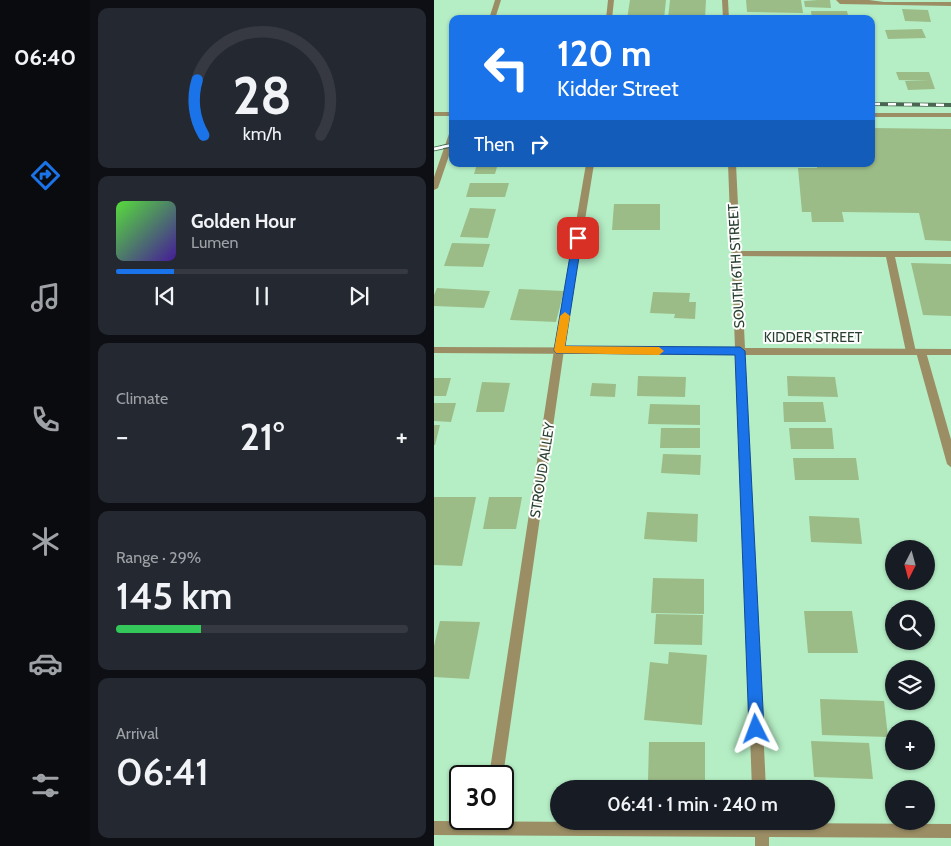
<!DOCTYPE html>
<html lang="en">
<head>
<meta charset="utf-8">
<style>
	body { margin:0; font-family:Cabin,sans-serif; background:#242831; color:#f1f3f6; height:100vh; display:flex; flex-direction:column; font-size:19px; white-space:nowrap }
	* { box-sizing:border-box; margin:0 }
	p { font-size:16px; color:#9ea1a6 }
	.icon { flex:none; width:28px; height:28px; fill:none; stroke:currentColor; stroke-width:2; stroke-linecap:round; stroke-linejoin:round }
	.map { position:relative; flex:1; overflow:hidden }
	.sheet { display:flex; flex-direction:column; gap:8px; padding:8px; background:#0d0f14; width:344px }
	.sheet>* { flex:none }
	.top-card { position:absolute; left:15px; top:15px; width:426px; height:152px; border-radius:10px; box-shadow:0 1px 4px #0004; background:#1a73e8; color:#fff; overflow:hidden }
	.needle { width:32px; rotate:186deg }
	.fabs { position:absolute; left:451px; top:540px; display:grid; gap:10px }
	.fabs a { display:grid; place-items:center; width:50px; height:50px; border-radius:50%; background:#171b24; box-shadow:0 1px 4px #0004; font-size:25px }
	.speed { position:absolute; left:15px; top:765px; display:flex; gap:10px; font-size:25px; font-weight:700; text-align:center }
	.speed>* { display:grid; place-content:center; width:65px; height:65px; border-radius:50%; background:#171b24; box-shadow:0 1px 4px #0004; line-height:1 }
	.speed .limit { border:2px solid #111; border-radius:8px; background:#fff; color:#111 }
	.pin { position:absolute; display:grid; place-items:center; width:42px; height:42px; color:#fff; margin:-21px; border-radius:10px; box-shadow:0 2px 8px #0006 }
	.me { position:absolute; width:55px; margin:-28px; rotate:357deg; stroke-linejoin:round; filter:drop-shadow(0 0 4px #0008) }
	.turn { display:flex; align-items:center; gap:18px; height:105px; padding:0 25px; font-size:22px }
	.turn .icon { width:65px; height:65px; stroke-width:2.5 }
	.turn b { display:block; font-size:35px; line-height:42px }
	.then { display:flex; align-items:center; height:48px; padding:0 25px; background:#0003; gap:10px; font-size:19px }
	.big { font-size:38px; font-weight:600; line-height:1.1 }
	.sheet .tile { flex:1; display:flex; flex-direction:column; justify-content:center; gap:8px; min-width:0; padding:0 18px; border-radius:10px; background:#242831 }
	.sheet .dial { align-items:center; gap:0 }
	.dial svg { height:130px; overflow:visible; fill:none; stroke:#363941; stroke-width:7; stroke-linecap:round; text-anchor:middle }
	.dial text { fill:#f1f3f6; stroke:none }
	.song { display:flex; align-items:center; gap:15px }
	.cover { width:60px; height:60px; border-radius:8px; background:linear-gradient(135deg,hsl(110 70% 55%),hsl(260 70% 35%)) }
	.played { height:5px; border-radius:2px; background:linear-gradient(90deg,#1a73e8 20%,#363941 20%) }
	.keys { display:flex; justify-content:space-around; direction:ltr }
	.heat { display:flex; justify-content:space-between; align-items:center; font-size:28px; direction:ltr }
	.charge { height:8px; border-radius:4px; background:linear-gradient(90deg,#34c759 29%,#363941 0) }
	.trip { position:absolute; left:116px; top:780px; width:285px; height:50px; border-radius:25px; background:#171b24; box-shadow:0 1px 4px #0004; font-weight:600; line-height:50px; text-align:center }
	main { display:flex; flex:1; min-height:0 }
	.tabs { display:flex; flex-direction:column; width:90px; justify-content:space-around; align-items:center; background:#090b0e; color:#9ea1a6 }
	.tabs .icon { width:35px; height:35px }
	.tabs .on { color:#1a73e8 }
	.tabs b { font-size:22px; color:#f1f3f6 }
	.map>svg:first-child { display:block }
</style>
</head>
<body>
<main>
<nav class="tabs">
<b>06:40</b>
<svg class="icon on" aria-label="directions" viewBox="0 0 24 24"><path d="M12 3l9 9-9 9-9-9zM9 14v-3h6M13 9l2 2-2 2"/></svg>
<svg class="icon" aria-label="music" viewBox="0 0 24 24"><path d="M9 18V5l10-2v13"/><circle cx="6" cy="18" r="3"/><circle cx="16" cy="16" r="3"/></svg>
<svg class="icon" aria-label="phone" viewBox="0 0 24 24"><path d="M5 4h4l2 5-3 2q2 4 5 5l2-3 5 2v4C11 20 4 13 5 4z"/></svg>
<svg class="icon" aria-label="climate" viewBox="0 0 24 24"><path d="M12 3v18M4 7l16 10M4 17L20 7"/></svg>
<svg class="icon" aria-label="car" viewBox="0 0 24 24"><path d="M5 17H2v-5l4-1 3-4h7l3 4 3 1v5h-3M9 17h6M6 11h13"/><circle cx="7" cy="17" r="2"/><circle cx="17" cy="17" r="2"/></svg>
<svg class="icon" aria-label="filters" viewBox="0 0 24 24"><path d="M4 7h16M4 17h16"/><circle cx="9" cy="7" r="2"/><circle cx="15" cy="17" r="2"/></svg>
</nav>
<section class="sheet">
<div class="tile dial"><svg viewBox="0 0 100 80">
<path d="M14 69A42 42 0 1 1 86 69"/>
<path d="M14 69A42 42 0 0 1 10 35" stroke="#1a73e8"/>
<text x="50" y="56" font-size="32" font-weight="700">28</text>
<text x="50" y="72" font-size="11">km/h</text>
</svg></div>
<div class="tile">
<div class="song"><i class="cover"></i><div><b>Golden Hour</b><p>Lumen</p></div></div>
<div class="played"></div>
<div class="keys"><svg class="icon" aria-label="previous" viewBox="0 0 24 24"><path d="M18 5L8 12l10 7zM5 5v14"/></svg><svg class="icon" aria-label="pause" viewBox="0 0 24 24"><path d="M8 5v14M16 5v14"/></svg><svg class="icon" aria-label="next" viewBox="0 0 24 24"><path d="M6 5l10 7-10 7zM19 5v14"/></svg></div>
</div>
<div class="tile"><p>Climate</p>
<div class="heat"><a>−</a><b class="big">21°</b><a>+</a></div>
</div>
<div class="tile"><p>Range · 29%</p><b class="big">145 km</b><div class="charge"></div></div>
<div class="tile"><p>Arrival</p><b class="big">06:41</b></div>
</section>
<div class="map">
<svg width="518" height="846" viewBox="0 0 518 846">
	<rect width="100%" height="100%" fill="#b5eec5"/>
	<!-- building -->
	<g fill="#9cbc87">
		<polygon points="196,0 232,0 230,19 193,19"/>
		<polygon points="236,0 272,0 271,19 234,19"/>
		<polygon points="312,0 367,0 369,13 313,12"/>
		<polygon points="384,0 396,0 397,8 371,7 370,1"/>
		<polygon points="468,9 494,10 497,22 471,21"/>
		<polygon points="377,11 413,11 415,19 378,19"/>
		<polygon points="488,29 492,38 454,39 451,30"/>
		<polygon points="462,72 495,72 501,89 474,90 471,81 495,81 465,80"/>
		<polygon points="438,128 518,129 518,241 491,240 485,213 408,212 410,222 378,222 377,212 368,212 364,168 383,168 383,164 438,164"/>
		<polygon points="43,164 69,164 68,167 63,167 61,174 40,174"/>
		<polygon points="36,183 75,183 71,197 32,197"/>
		<polygon points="180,204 226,204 226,230 178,230"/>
		<polygon points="36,208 62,209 54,238 26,237"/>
		<polygon points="18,243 56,244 49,267 10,266"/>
		<polygon points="477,263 518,264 518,316 489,315"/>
		<polygon points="3,288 56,291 50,308 0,306 0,295"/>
		<polygon points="85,289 130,291 122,322 76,320"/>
		<polygon points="219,292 256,293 255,302 262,302 261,319 240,318 241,314 216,313"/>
		<polygon points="204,376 252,377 251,397 203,396"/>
		<polygon points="353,376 401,377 404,397 354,396"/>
		<polygon points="0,378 17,378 12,396 0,396"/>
		<polygon points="48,382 76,383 70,412 42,412"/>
		<polygon points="158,383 182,384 181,397 156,396"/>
		<polygon points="349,402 389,402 392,422 350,422"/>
		<polygon points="0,403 22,403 17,422 0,421"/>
		<polygon points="216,404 266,405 266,425 214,424"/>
		<polygon points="0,425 6,425 1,445 0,445"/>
		<polygon points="227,428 266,428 266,448 226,448"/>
		<polygon points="355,428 398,428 400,449 357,449"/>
		<polygon points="229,454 267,455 266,475 227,473"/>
		<polygon points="359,458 422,458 425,480 361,480"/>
		<polygon points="0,497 42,497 28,566 0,565"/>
		<polygon points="55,497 88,497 82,529 49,529"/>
		<polygon points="213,512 264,514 263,542 210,539"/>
		<polygon points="375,516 425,518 428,544 377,542"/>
		<polygon points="219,578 270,579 270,614 217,613"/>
		<polygon points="370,611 418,611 424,653 374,653"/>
		<polygon points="222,614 269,615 268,645 220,644"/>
		<polygon points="6,621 46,622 35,679 0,677 0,646"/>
		<polygon points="235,652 273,655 268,725 210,720 216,662 234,664"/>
		<polygon points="386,699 450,701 454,737 388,735"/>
		<polygon points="377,741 435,743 439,779 380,777"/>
		<polygon points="215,742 271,742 271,781 214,781"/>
	</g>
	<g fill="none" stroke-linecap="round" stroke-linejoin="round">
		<!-- service -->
		<g fill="#9b8e65" fill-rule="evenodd">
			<polygon points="174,0 180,0 178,19 172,19"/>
			<polygon points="402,0 435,0 450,2 518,2 518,6 406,4"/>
			<polygon points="152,164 160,164 130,350 69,776 55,776 120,350"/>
			<polygon points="302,251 518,251 518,257 461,257 482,352 477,355 472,352 452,257 299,256 299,252"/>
			<polygon points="487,349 492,352 518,443 518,468 513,464 482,352"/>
		</g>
		<!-- minor -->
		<g fill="#9b8e65" fill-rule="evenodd">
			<polygon points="61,0 67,0 61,19 55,19"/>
			<polygon points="288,0 294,0 295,19 289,19"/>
			<rect x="0" y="112" width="19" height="4"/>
			<rect x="438" y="113" width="80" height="4"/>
			<polygon points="16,131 19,131 19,144 4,188 0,190 0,177"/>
			<polygon points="294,164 302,164 311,348 518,349 518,355 311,355 332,789 318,789 302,355 0,353 0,347 301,348"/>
			<polygon points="0,821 320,823 320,821 334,821 334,823 518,824 518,838 335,837 335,846 321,846 321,837 0,835"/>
		</g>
		<!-- rail-far1 casing -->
		<g stroke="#486651" stroke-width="4">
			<g id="rail-far1">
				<polyline points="438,104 518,105"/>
				<polyline points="8,147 19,145"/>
			</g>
		</g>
		<!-- rail casing -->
		<g stroke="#486651" stroke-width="4.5">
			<polyline id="rail" points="0,149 14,146"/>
		</g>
		<!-- rail-far1 -->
		<use href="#rail-far1" stroke="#fff" stroke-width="2.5" stroke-dasharray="8" stroke-linecap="butt"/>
		<!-- rail -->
		<use href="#rail" stroke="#fff" stroke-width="3" stroke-dasharray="9" stroke-linecap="butt"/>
	</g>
	<!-- route -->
	<polygon fill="#1a73e8" stroke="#114b97" points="144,235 148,238 131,346 306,347 311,351 330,729 328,734 322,736 317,734 315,729 301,355 122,353 120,350 139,238"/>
	<!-- slow -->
	<polygon fill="#f59e0b" points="131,312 136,316 131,346 225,347 230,351 225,355 122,353 120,350 126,316"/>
	<g text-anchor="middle" stroke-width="4" stroke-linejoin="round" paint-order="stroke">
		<!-- street labels -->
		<g font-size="14" fill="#2a4131" stroke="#fff">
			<text transform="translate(302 266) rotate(-93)" y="5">SOUTH 6TH STREET</text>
			<text x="379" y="342">KIDDER STREET</text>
			<text transform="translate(108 470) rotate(-81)" y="5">STROUD ALLEY</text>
		</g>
	</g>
</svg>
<div class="fabs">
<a><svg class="needle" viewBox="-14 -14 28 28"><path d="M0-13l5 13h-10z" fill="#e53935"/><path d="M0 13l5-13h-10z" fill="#9ea1a6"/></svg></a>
<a><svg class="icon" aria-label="search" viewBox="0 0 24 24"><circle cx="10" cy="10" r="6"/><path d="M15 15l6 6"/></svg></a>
<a><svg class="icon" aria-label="layers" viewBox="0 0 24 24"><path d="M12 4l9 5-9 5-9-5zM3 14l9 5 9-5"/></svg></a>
<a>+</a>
<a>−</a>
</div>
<div class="speed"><div class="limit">30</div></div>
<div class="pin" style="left:144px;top:238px;background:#d93025"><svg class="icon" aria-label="arrive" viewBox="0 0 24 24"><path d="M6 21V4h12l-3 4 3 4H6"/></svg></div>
<svg class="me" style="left:322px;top:729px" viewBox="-20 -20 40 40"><path d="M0-17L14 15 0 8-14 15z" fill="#1a73e8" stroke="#fff" stroke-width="4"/></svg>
<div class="trip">06:41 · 1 min · 240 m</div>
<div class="top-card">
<div class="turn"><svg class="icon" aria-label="left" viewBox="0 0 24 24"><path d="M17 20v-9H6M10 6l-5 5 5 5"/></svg><div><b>120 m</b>Kidder Street</div></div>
<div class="then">Then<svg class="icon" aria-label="right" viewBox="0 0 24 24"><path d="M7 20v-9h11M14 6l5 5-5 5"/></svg></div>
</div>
</div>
</main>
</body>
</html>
